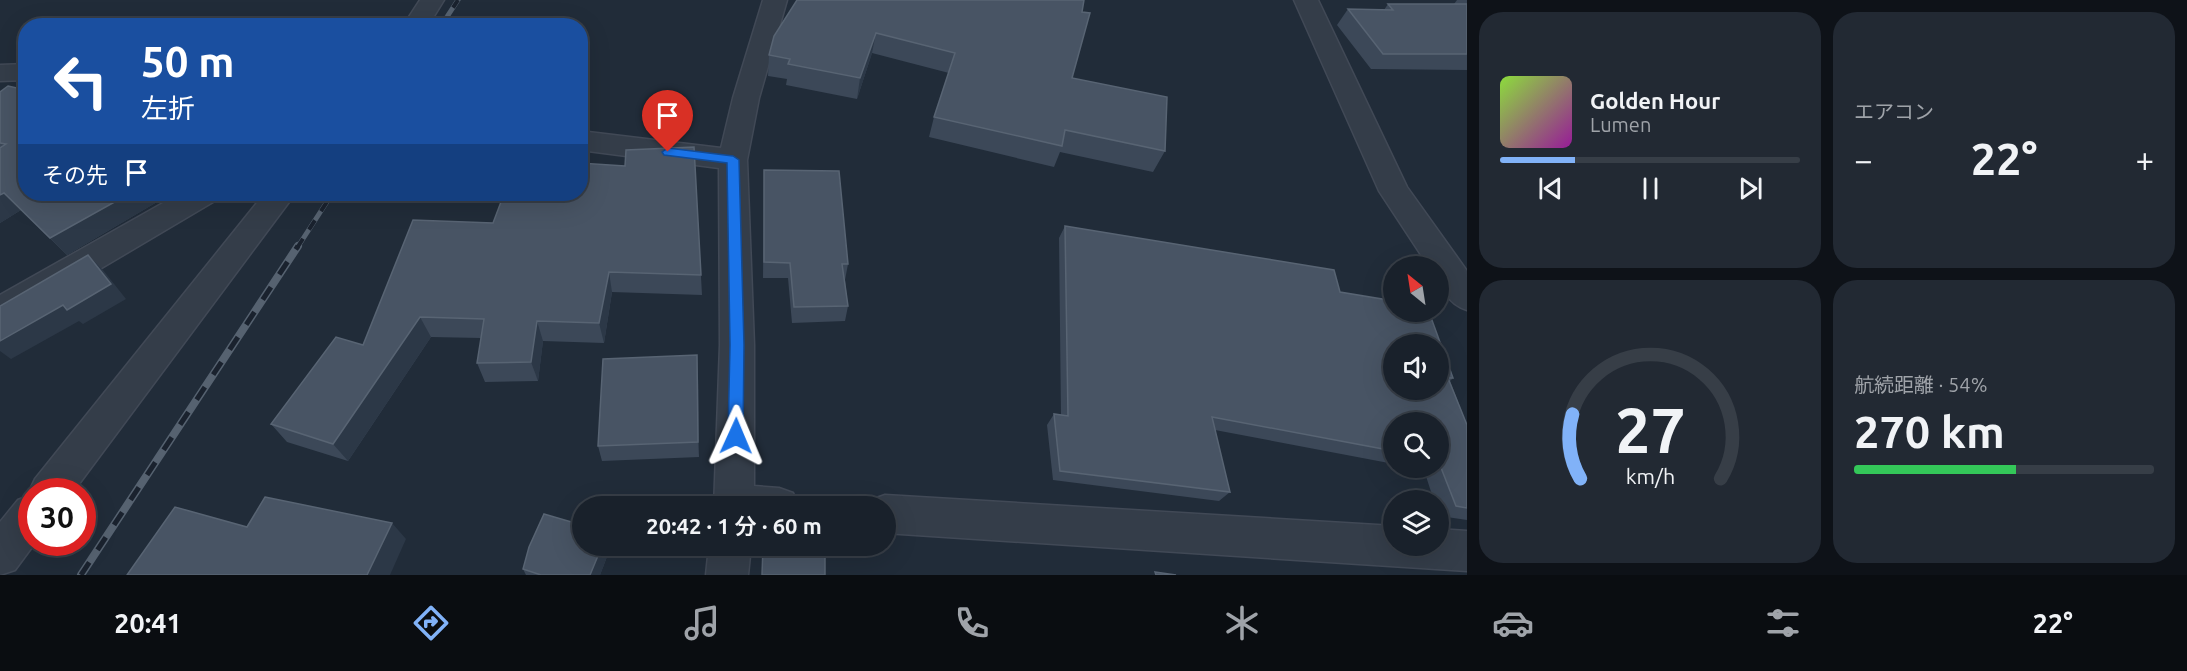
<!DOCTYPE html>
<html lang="ja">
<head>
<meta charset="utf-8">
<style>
	body { margin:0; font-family:Ubuntu,"Noto Sans JP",sans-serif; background:#222933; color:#f1f3f6; height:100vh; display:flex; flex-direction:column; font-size:22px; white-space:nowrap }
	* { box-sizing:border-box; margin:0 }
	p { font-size:20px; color:#9fa3a9 }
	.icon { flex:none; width:33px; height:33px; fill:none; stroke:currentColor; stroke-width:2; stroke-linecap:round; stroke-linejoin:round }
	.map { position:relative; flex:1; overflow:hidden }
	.sheet { display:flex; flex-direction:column; gap:12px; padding:12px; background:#0e1218; width:720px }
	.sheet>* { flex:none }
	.guide { position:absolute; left:18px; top:18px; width:570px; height:183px; border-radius:24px; box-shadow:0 6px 24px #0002,0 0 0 2px #373e47; background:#1a4fa0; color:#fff; overflow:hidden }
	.needle { width:39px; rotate:330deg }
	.buttons { position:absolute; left:1383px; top:256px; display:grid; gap:12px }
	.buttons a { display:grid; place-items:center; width:66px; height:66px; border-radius:50%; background:#19212b; box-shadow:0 6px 24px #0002,0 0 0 2px #373e47; font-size:30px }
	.speed { position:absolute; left:18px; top:478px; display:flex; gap:12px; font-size:30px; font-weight:700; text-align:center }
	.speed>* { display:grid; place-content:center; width:78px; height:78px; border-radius:50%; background:#19212b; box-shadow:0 6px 24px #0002,0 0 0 2px #373e47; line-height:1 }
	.speed .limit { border:9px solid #d22; background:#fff; color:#111 }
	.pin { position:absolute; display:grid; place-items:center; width:51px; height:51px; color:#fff; margin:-62px -26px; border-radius:50% 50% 50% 0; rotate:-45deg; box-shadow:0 0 6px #0007 }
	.pin .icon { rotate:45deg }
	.me { position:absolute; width:66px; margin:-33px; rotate:1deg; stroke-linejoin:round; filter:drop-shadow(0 0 4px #0008) }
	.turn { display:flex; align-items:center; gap:21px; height:126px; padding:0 24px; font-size:27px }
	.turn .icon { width:78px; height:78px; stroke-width:2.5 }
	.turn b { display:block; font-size:42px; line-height:51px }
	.then { display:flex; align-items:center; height:57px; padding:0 24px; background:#0003; gap:12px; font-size:22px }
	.big { font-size:45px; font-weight:600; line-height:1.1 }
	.sheet .card { flex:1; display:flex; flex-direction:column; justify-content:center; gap:9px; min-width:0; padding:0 21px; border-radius:24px; background:#222933 }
	.sheet .dial { align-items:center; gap:0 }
	.dial svg { height:156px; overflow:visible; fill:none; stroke:#373e47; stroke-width:7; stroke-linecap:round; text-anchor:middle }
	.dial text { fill:#f1f3f6; stroke:none }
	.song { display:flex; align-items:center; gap:18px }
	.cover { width:72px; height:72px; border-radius:9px; background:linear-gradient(135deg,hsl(90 70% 55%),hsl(300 70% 35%)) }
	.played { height:6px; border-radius:3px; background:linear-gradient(90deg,#81b2f8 25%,#373e47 25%) }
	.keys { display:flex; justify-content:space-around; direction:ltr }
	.heat { display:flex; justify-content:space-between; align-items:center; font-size:33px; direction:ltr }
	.charge { height:9px; border-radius:4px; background:linear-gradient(90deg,#34c759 54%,#373e47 0) }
	.sheet .tiles { flex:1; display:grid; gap:12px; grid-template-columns:repeat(2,1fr) }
	.trip { position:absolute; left:572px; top:496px; width:324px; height:60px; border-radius:30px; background:#19212b; box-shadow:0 6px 24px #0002,0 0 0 2px #373e47; font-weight:600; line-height:60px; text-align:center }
	.tab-bar { display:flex; height:96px; justify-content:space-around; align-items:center; background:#0a0d11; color:#9fa3a9 }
	.tab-bar .icon { width:42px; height:42px }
	.tab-bar .on { color:#81b2f8 }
	.tab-bar b { font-size:27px; color:#f1f3f6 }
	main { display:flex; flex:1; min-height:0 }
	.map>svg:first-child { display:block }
</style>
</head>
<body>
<main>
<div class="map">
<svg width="1467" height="575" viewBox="0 0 1467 575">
	<rect width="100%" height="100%" fill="#212c39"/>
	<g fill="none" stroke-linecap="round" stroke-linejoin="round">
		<!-- street casing -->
		<g stroke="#414956" stroke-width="3">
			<g id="street">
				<polygon points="420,0 444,0 428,26 403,26"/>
				<polygon points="763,0 787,0 759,98 747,160 754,345 754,486 779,488 793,493 799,507 714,507 720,345 719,168 580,150 580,131 721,148 733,98"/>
				<path d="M1294,0H1318L1407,187L1467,271V310C1448,304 1438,286 1438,267H1429L1379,191Z"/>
				<polygon points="26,64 26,80 0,81 0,65"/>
				<polygon points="179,194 217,194 213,202 12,321 0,325 0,295"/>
				<polygon points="264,194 295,194 73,492 32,492 32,543 35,543 15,570 0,575 0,522 18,500 31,495 29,492 35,479"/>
				<polygon points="885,495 1394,526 1394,546 1438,546 1438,529 1467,531 1467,571 885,533 885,507 868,507 871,500"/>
				<polygon points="709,546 751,546 748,575 706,575"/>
			</g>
		</g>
		<!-- street -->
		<use href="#street" fill="#343d49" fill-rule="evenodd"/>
		<!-- rail-far1 casing -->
		<g stroke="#566270" stroke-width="5">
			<g id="rail-far1">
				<polyline points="441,26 458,0"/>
				<polyline points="297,248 332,194"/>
			</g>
		</g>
		<!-- rail casing -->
		<g stroke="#566270" stroke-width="8">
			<polyline id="rail" points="81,575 298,246"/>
		</g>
		<!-- rail-far1 -->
		<use href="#rail-far1" stroke="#1a222e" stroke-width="4" stroke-dasharray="11" stroke-linecap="butt"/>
		<!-- rail -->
		<use href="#rail" stroke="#1a222e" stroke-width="5" stroke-dasharray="15" stroke-linecap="butt"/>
	</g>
	<!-- wall -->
	<g fill="#3c4858">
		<polygon points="797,0 1072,78 1165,151 1153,172 1060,152 1054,167 929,137 934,117 949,73 872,53 857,99 786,85 787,79 768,76 769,55"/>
		<polygon points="1457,0 1467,0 1467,70 1371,69 1337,25 1348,9 1384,10 1388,4 1454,4"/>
		<polygon points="0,92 26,194 158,194 162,199 67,255 21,210 0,223"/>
		<polygon points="694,147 702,295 612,292 604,343 543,341 538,381 485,382 477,363 481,338 431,337 348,461 287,442 271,424 363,345 493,223 625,166"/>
		<polygon points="764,170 848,264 845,280 848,306 845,321 792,323 788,278 763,278"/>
		<polygon points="1065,226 1340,292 1453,378 1450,381 1467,425 1467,520 1440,516 1438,513 1438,501 1434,501 1424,470 1414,468 1438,468 1438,423 1394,423 1394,464 1215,430 1230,492 1219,501 1053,480 1047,425 1054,414 1061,415 1059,238"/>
		<polygon points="698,371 699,457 602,461 598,446"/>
		<polygon points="582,546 611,546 600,575 526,575 523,569"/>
	</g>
	<!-- shaded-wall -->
	<g fill="#2c3847">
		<polygon points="876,33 872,53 857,99 860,78"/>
		<polygon points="4,193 21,210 0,223 0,195"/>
		<polygon points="129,194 158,194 162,199 67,255 50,238"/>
		<polygon points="88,255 103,270 126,299 83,324 79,321 11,359 0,351 0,341"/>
		<polygon points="609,272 612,292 604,343 599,323"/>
		<polygon points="420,317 431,337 348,461 333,444"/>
		<polygon points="537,321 543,341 538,381 531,362"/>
		<polygon points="697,355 698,371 699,457 698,442"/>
		<polygon points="392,523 406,539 390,575 367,575"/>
		<polygon points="602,546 611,546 600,575 590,575"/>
	</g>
	<!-- building -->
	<g fill="#485464" stroke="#586473" stroke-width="1.5" fill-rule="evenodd">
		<polygon points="797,0 1084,0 1082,12 1090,13 1072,78 1167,97 1165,151 1065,130 1062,146 934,117 955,53 876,33 860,78 788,64 790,59 769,55 774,36"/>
		<polygon points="1388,4 1467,4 1467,54 1383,54 1348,9 1393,10"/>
		<polygon points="8,86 26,90 26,194 129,194 50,238 4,193 0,195 0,148 6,144 0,143 0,92"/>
		<polygon points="694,147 701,275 609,272 599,323 537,321 531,362 477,363 484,319 420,317 333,444 271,424 336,337 363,345 413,220 493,223 504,194 580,194 580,163 625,166 626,150"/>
		<polygon points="764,170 839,171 848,264 842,264 848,306 794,307 790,263 764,262"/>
		<path d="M1065,226L1334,270L1340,292L1394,301V312H1429L1453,378H1448L1467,425V508L1456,506L1438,460V423H1394V451L1212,417L1230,492L1060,471L1054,414L1068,416ZM1394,345H1438V390H1394Z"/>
		<polygon points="88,255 111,284 67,310 63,305 0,341 0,306"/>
		<polygon points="697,355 698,442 598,446 603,359"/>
		<polygon points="265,497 392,523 367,575 127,575 175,507 247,527"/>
		<polygon points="544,514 582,525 582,546 602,546 590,575 541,575 523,569 529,547"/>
		<polygon points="763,546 825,546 825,575 762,575"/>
		<polygon points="1155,572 1176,575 1156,575"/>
	</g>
	<!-- route -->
	<polygon fill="#1a73e8" stroke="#114b97" stroke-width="1.5" points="668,148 733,156 739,160 744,345 743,436 741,441 736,443 730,441 728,436 730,345 727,163 664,155 662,152"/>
</svg>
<div class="buttons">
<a><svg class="needle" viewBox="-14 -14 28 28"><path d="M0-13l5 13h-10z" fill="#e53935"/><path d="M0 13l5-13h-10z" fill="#9fa3a9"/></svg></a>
<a><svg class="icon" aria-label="sound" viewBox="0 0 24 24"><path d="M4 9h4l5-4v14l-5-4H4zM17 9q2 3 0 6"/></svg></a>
<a><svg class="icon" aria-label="search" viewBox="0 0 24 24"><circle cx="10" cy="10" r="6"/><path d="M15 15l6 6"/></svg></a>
<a><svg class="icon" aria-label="layers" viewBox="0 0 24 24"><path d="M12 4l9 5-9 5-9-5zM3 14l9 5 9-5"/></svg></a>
</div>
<div class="speed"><div class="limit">30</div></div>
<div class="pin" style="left:668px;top:152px;background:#d93025"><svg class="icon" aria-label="arrive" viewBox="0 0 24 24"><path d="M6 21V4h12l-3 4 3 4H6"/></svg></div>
<svg class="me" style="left:736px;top:436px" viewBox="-20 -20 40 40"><path d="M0-17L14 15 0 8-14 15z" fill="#1a73e8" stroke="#fff" stroke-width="4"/></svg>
<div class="trip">20:42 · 1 分 · 60 m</div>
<div class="guide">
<div class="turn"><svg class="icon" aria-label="left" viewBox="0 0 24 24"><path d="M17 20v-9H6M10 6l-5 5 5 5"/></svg><div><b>50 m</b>左折</div></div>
<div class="then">その先<svg class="icon" aria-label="arrive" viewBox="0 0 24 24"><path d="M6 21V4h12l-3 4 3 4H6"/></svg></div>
</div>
</div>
<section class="sheet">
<div class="tiles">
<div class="card">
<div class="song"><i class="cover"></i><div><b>Golden Hour</b><p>Lumen</p></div></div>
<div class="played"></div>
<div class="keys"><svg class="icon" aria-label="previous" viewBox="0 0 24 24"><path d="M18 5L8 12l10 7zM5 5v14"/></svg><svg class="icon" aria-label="pause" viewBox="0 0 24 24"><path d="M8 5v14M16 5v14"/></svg><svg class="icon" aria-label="next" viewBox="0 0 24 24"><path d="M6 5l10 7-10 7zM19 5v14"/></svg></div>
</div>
<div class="card"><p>エアコン</p>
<div class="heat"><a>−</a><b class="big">22°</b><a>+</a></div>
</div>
<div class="card dial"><svg viewBox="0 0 100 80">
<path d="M14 69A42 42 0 1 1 86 69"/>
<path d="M14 69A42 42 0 0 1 10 36" stroke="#81b2f8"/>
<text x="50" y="56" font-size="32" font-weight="700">27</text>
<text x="50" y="72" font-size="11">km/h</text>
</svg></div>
<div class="card"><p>航続距離 · 54%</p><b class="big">270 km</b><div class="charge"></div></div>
</div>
</section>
</main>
<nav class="tab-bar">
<b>20:41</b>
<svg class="icon on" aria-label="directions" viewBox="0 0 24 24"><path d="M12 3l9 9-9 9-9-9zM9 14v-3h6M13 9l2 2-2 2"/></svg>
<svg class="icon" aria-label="music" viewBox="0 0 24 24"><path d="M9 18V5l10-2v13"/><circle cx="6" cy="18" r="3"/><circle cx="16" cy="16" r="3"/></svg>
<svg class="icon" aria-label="phone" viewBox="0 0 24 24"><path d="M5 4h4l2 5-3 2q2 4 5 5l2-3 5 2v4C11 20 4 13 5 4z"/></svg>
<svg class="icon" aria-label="climate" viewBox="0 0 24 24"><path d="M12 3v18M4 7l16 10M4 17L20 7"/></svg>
<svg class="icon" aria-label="car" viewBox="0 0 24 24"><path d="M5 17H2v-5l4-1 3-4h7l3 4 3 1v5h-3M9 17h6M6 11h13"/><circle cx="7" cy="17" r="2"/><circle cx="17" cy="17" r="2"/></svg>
<svg class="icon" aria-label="filters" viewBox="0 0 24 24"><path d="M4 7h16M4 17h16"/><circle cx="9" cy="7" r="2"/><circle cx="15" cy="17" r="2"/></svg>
<b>22°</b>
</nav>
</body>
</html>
